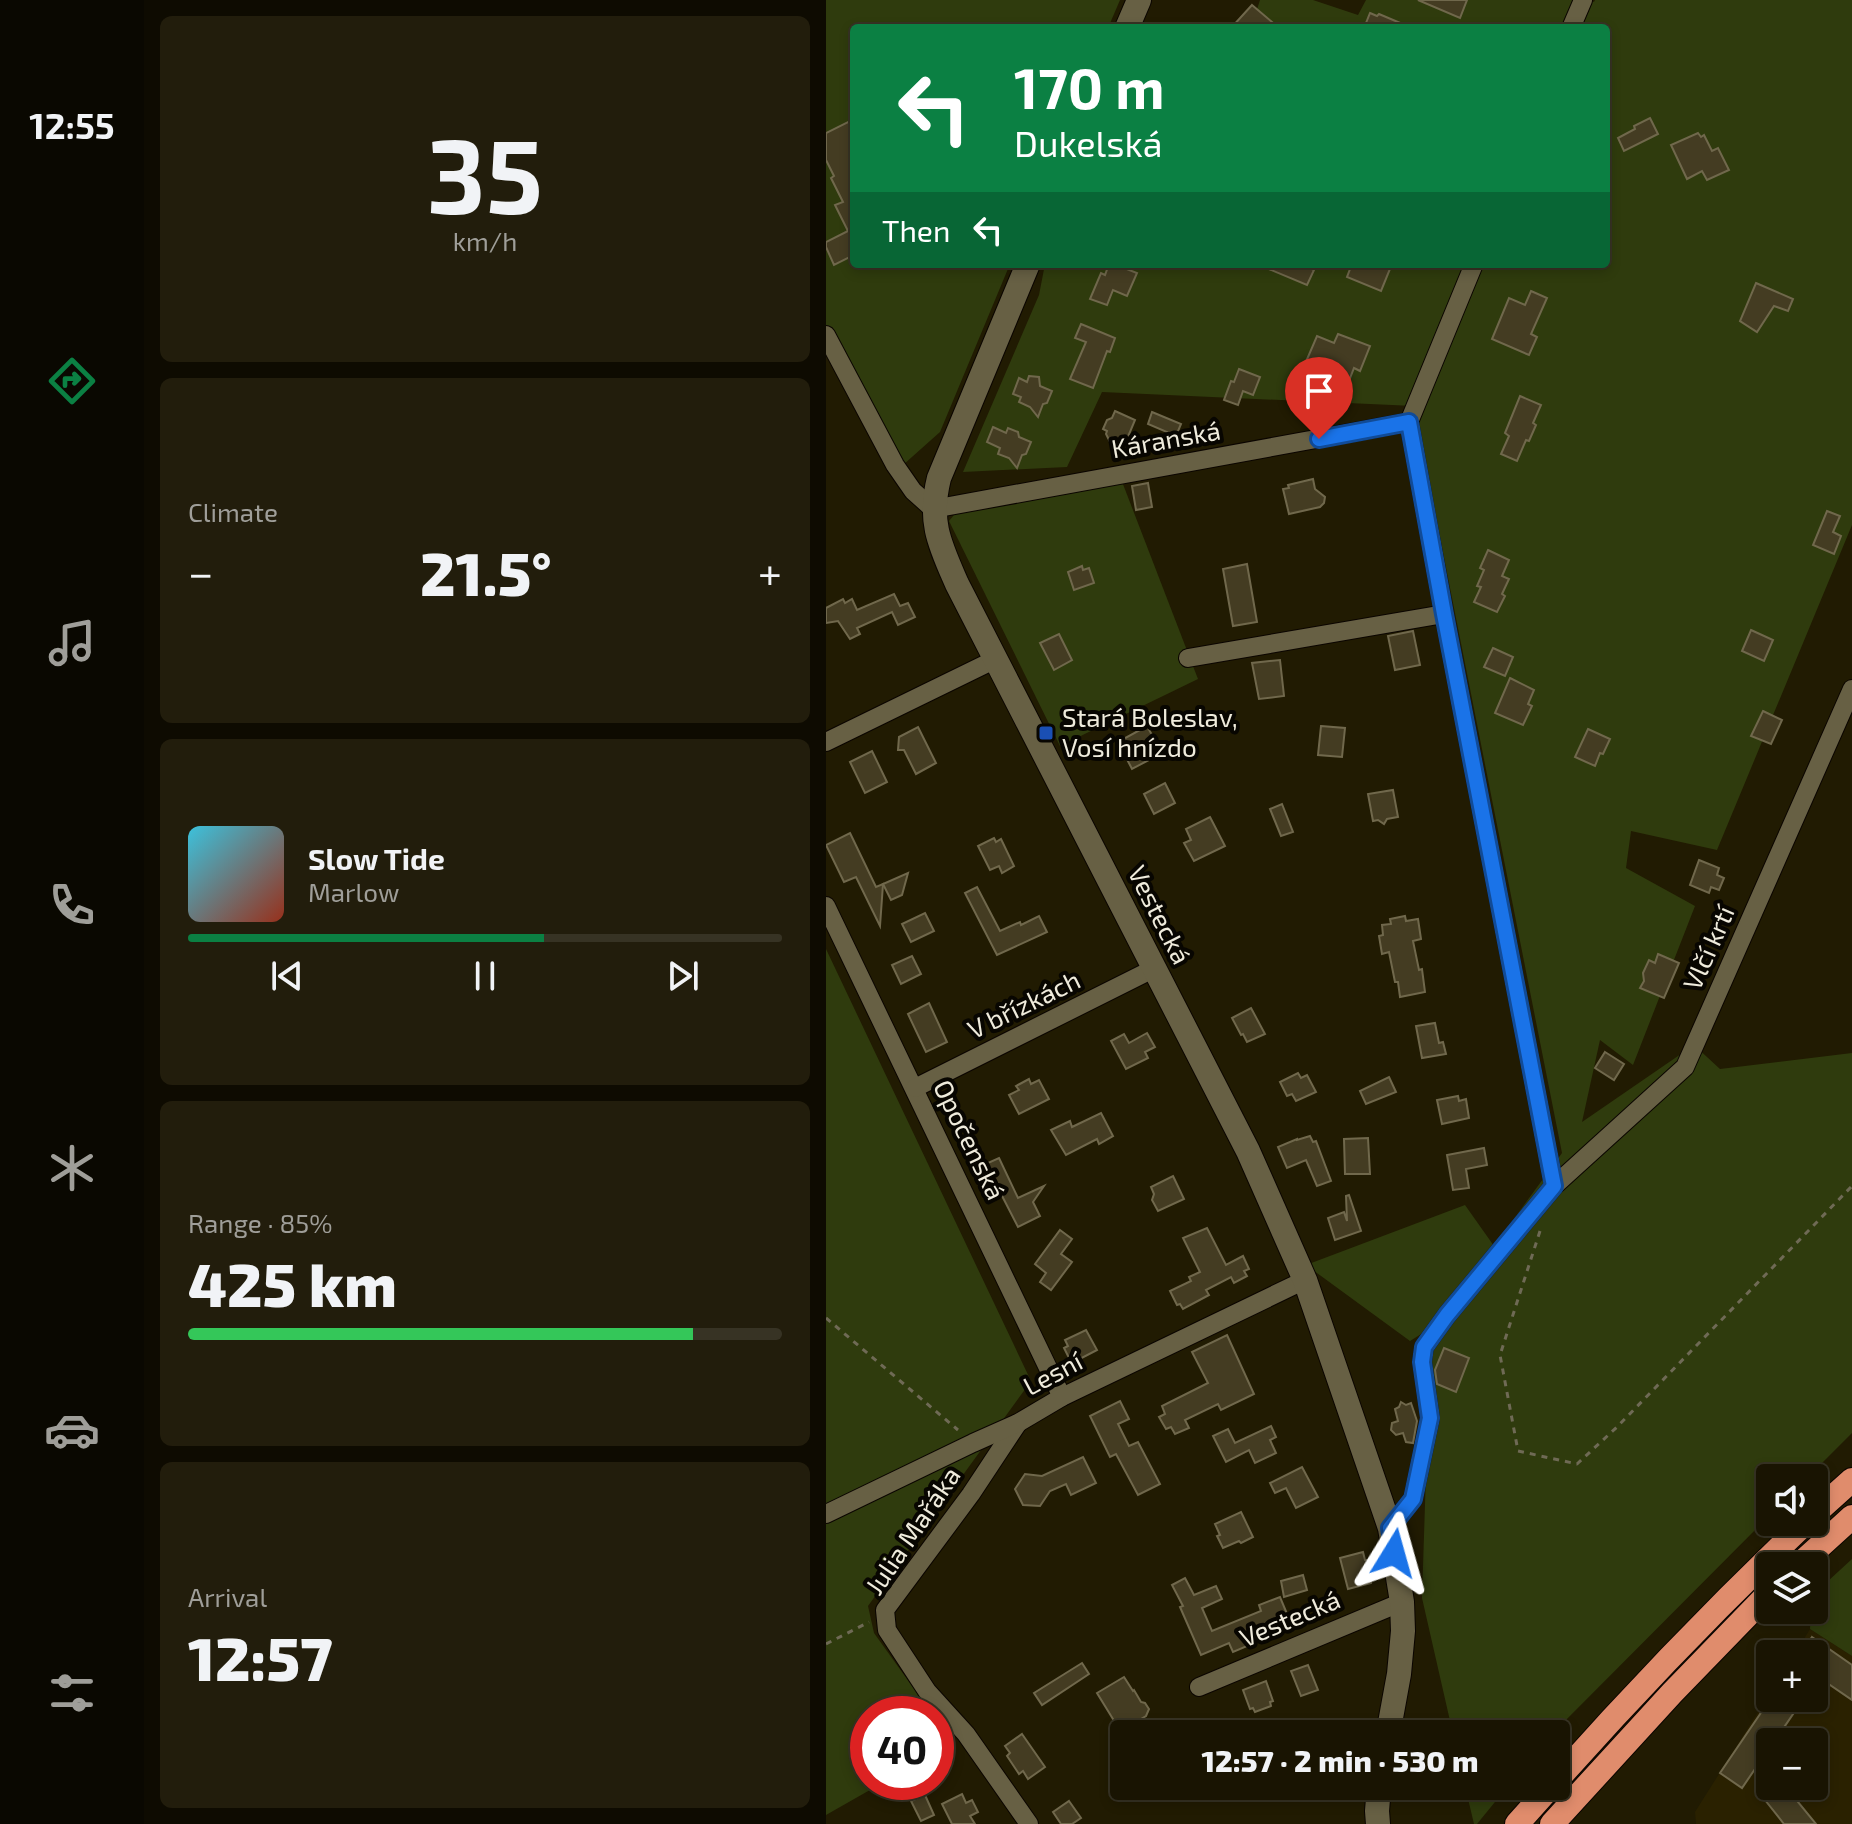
<!DOCTYPE html>
<html lang="en">
<head>
<meta charset="utf-8">
<style>
	body { margin:0; font-family:"Exo 2",sans-serif; background:#221d0c; color:#f1f3f6; height:100vh; display:flex; flex-direction:column; font-size:30px; white-space:nowrap }
	* { box-sizing:border-box; margin:0 }
	p { font-size:26px; color:#9f9e99 }
	.icon { flex:none; width:44px; height:44px; fill:none; stroke:currentColor; stroke-width:2; stroke-linecap:round; stroke-linejoin:round }
	.map { position:relative; flex:1; overflow:hidden }
	.details { display:flex; flex-direction:column; gap:16px; padding:16px; background:#0e0b01; width:682px }
	.details>* { flex:none }
	.top-card { position:absolute; left:24px; top:24px; width:760px; height:244px; border-radius:8px; box-shadow:0 4px 12px #0003,0 0 0 2px #373324; background:#0b8043; color:#fff; overflow:hidden }
	.fabs { position:absolute; left:930px; top:1464px; display:grid; gap:16px }
	.fabs a { display:grid; place-items:center; width:72px; height:72px; border-radius:8px; background:#191402; box-shadow:0 4px 12px #0003,0 0 0 2px #373324; font-size:40px }
	.speed { position:absolute; left:24px; top:1696px; display:flex; gap:16px; font-size:40px; font-weight:700; text-align:center }
	.speed>* { display:grid; place-content:center; width:104px; height:104px; border-radius:50%; background:#191402; box-shadow:0 4px 12px #0003,0 0 0 2px #373324; line-height:1 }
	.speed .limit { border:12px solid #d22; background:#fff; color:#111 }
	.pin { position:absolute; display:grid; place-items:center; width:68px; height:68px; color:#fff; margin:-82px -34px; border-radius:50% 50% 50% 0; rotate:-45deg; box-shadow:0 0 8px #0007 }
	.pin .icon { rotate:45deg }
	.me { position:absolute; width:88px; margin:-44px; rotate:8deg; stroke-linejoin:round; filter:drop-shadow(0 0 6px #0008) }
	.turn { display:flex; align-items:center; gap:28px; height:168px; padding:0 32px; font-size:36px }
	.turn .icon { width:104px; height:104px; stroke-width:2.5 }
	.turn b { display:block; font-size:56px; line-height:68px }
	.then { display:flex; align-items:center; height:76px; padding:0 32px; background:#0003; gap:16px; font-size:30px }
	.big { font-size:60px; font-weight:800; line-height:1.1 }
	.details .card { flex:1; display:flex; flex-direction:column; justify-content:center; gap:12px; min-width:0; padding:0 28px; border-radius:12px; background:#221d0c }
	.details .dial { align-items:center; gap:0 }
	.dial b { font-size:104px; line-height:1 }
	.song { display:flex; align-items:center; gap:24px }
	.cover { width:96px; height:96px; border-radius:12px; background:linear-gradient(135deg,hsl(190 70% 55%),hsl(10 70% 35%)) }
	.played { height:8px; border-radius:4px; background:linear-gradient(90deg,#0b8043 60%,#373324 60%) }
	.keys { display:flex; justify-content:space-around; direction:ltr }
	.heat { display:flex; justify-content:space-between; align-items:center; font-size:44px; direction:ltr }
	.charge { height:12px; border-radius:6px; background:linear-gradient(90deg,#34c759 85%,#373324 0) }
	.trip { position:absolute; left:284px; top:1720px; width:460px; height:80px; border-radius:8px; background:#191402; box-shadow:0 4px 12px #0003,0 0 0 2px #373324; font-weight:800; line-height:80px; text-align:center }
	main { display:flex; flex:1; min-height:0 }
	.dock { display:flex; flex-direction:column; width:144px; justify-content:space-around; align-items:center; background:#0a0801; color:#9f9e99 }
	.dock .icon { width:56px; height:56px }
	.dock .selected { color:#0b8043 }
	.dock b { font-size:36px; color:#f1f3f6 }
	.map>svg:first-child { display:block }
</style>
</head>
<body>
<main>
<nav class="dock">
<b>12:55</b>
<svg class="icon selected" aria-label="directions" viewBox="0 0 24 24"><path d="M12 3l9 9-9 9-9-9zM9 14v-3h6M13 9l2 2-2 2"/></svg>
<svg class="icon" aria-label="music" viewBox="0 0 24 24"><path d="M9 18V5l10-2v13"/><circle cx="6" cy="18" r="3"/><circle cx="16" cy="16" r="3"/></svg>
<svg class="icon" aria-label="phone" viewBox="0 0 24 24"><path d="M5 4h4l2 5-3 2q2 4 5 5l2-3 5 2v4C11 20 4 13 5 4z"/></svg>
<svg class="icon" aria-label="climate" viewBox="0 0 24 24"><path d="M12 3v18M4 7l16 10M4 17L20 7"/></svg>
<svg class="icon" aria-label="car" viewBox="0 0 24 24"><path d="M5 17H2v-5l4-1 3-4h7l3 4 3 1v5h-3M9 17h6M6 11h13"/><circle cx="7" cy="17" r="2"/><circle cx="17" cy="17" r="2"/></svg>
<svg class="icon" aria-label="filters" viewBox="0 0 24 24"><path d="M4 7h16M4 17h16"/><circle cx="9" cy="7" r="2"/><circle cx="15" cy="17" r="2"/></svg>
</nav>
<section class="details">
<div class="card dial"><b>35</b><p>km/h</p></div>
<div class="card"><p>Climate</p>
<div class="heat"><a>−</a><b class="big">21.5°</b><a>+</a></div>
</div>
<div class="card">
<div class="song"><i class="cover"></i><div><b>Slow Tide</b><p>Marlow</p></div></div>
<div class="played"></div>
<div class="keys"><svg class="icon" aria-label="previous" viewBox="0 0 24 24"><path d="M18 5L8 12l10 7zM5 5v14"/></svg><svg class="icon" aria-label="pause" viewBox="0 0 24 24"><path d="M8 5v14M16 5v14"/></svg><svg class="icon" aria-label="next" viewBox="0 0 24 24"><path d="M6 5l10 7-10 7zM19 5v14"/></svg></div>
</div>
<div class="card"><p>Range · 85%</p><b class="big">425 km</b><div class="charge"></div></div>
<div class="card"><p>Arrival</p><b class="big">12:57</b></div>
</section>
<div class="map">
<svg width="1026" height="1824" viewBox="0 0 1026 1824">
	<rect width="100%" height="100%" fill="#211b02"/>
	<!-- built -->
	<path fill="#2a2100" fill-rule="evenodd" d="M984,1629L1026,1656V1824H870L869,1812L944,1693V1698H988V1654H969ZM944,1742H988V1786H944Z"/>
	<!-- green -->
	<g fill="#2f3b0d">
		<polygon points="0,0 294,0 282,28 28,28 28,264 184,264 114,432 68,473 0,344"/>
		<polygon points="434,0 487,0 532,15 540,0 763,0 768,2 769,0 1026,0 1026,525 891,850 805,831 800,868 869,906 807,1065 774,1040 756,1122 868,1045 894,1069 1026,1053 1026,1433 981,1478 944,1478 944,1515 726,1734 627,1734 596,1598 604,1348 626,1315 584,1341 480,1265 639,1205 668,1246 736,1153 588,406 276,392 241,467 137,472 213,295 219,264 780,264 780,28 425,28"/>
		<polygon points="295,479 372,679 234,746 123,521 137,504"/>
		<polygon points="0,949 205,1381 42,1606 48,1633 106,1714 42,1714 42,1782 58,1782 0,1815"/>
		<polygon points="1026,1559 1026,1656 984,1629 985,1610 988,1610 988,1594"/>
		<polygon points="639,1786 682,1786 651,1824 648,1824"/>
	</g>
	<!-- building -->
	<g fill="#443c22" stroke="#70684c" stroke-width="2">
		<polygon points="592,0 641,0 634,18"/>
		<polygon points="426,5 453,28 405,28"/>
		<polygon points="544,13 551,16 553,14 586,28 538,28"/>
		<polygon points="824,118 832,134 798,151 792,138 809,129 808,126"/>
		<polygon points="28,119 28,255 8,265 0,247 0,242 22,231 9,205 17,202 5,178 8,176 0,160 0,133"/>
		<polygon points="872,133 875,137 878,135 886,151 892,148 903,170 881,180 876,171 861,179 845,145"/>
		<polygon points="283,264 288,264 311,273 301,296 287,290 281,305 264,299 275,273 279,275"/>
		<polygon points="431,264 474,264 488,270 481,285"/>
		<polygon points="526,264 566,264 555,291 521,277"/>
		<polygon points="930,283 967,299 962,311 948,306 931,332 914,321"/>
		<polygon points="705,291 721,298 705,334 711,337 703,355 666,339 683,298 699,305"/>
		<polygon points="255,324 289,338 284,352 281,351 267,388 244,379 260,342 249,338"/>
		<polygon points="512,334 544,346 534,371 528,368 517,396 494,387 499,372 479,364 491,336 508,343"/>
		<polygon points="413,369 434,377 427,395 417,391 412,405 398,400 405,381 408,382"/>
		<polygon points="203,376 213,377 214,386 226,391 221,403 217,404 212,417 204,407 193,402 195,397 187,394 193,378 201,382"/>
		<polygon points="694,396 715,405 707,423 710,425 703,441 700,440 691,461 675,454 683,436 679,433"/>
		<polygon points="289,411 309,420 299,444 289,440 284,442 280,434 281,431 277,429 281,420 286,418"/>
		<polygon points="326,412 355,424 350,436 322,424"/>
		<polygon points="167,427 180,433 182,428 192,432 193,437 205,442 200,454 196,455 191,468 183,458 172,454 174,448 161,442"/>
		<polygon points="487,479 489,489 499,497 498,503 494,507 463,514 457,489 463,488 462,485"/>
		<polygon points="322,483 326,507 310,510 306,486"/>
		<polygon points="1001,511 1014,516 1007,532 1015,536 1008,554 987,545"/>
		<polygon points="662,550 683,560 676,576 683,579 676,594 679,596 671,612 648,602 655,587 651,586 658,570 654,568"/>
		<polygon points="421,564 431,622 407,626 397,569"/>
		<polygon points="256,566 257,570 263,568 268,583 248,590 242,572"/>
		<polygon points="68,594 74,606 82,603 89,617 72,625 66,612 31,628 34,634 24,639 12,621 0,623 0,608 17,599 19,603 26,599 31,610"/>
		<polygon points="925,630 947,640 938,661 916,651"/>
		<polygon points="587,631 594,665 569,670 562,636"/>
		<polygon points="233,634 246,660 228,670 214,643"/>
		<polygon points="667,648 687,657 679,676 658,667"/>
		<polygon points="454,660 458,696 433,699 426,663"/>
		<polygon points="684,678 708,690 702,704 706,706 697,725 669,713"/>
		<polygon points="937,711 956,720 945,744 925,736"/>
		<polygon points="321,726 336,753 306,769 292,742"/>
		<polygon points="495,726 519,728 516,757 492,755"/>
		<polygon points="92,727 110,763 90,774 78,750 72,750 73,737"/>
		<polygon points="762,729 784,739 777,754 774,753 769,766 749,757"/>
		<polygon points="46,751 61,782 39,793 24,762"/>
		<polygon points="339,783 349,803 328,814 318,794"/>
		<polygon points="567,790 572,817 561,819 558,824 552,820 547,821 542,794"/>
		<polygon points="456,804 467,832 455,836 444,809"/>
		<polygon points="384,817 399,846 368,861 358,843 365,840 360,829"/>
		<polygon points="24,833 50,887 57,884 54,926 30,877 18,882 0,845"/>
		<polygon points="168,838 170,842 175,839 188,866 176,873 173,866 164,870 152,846"/>
		<polygon points="873,860 893,868 891,875 898,878 893,890 885,887 883,893 864,885"/>
		<polygon points="82,873 76,895 65,900 57,884"/>
		<polygon points="151,887 174,931 194,922 195,925 213,916 221,932 171,955 139,893"/>
		<polygon points="99,913 108,931 85,942 76,924"/>
		<polygon points="579,916 580,921 592,919 595,939 587,941 593,970 596,969 599,992 574,997 572,982 569,982 563,952 556,954 553,936 557,935 556,925 565,924 564,919"/>
		<polygon points="832,954 853,963 838,998 814,988 818,981 817,973 823,960 829,963"/>
		<polygon points="86,956 95,974 75,984 66,965"/>
		<polygon points="103,1003 121,1042 100,1052 82,1014"/>
		<polygon points="425,1008 439,1034 421,1042 417,1034 415,1035 406,1018"/>
		<polygon points="609,1023 613,1043 617,1042 620,1054 596,1058 590,1026"/>
		<polygon points="321,1033 329,1047 319,1052 322,1058 300,1069 285,1041 298,1034 303,1043"/>
		<polygon points="779,1052 798,1064 788,1080 769,1068"/>
		<polygon points="472,1073 475,1078 481,1075 490,1092 470,1101 466,1094 461,1096 454,1082"/>
		<polygon points="563,1077 570,1092 540,1104 534,1091"/>
		<polygon points="203,1079 205,1084 213,1080 223,1099 193,1114 183,1095 193,1090 190,1086"/>
		<polygon points="632,1096 633,1101 640,1099 643,1118 616,1124 611,1100"/>
		<polygon points="275,1113 287,1136 273,1144 271,1139 240,1155 225,1130 244,1121 246,1127"/>
		<polygon points="484,1136 487,1142 490,1141 505,1181 491,1186 480,1160 461,1168 452,1147 471,1139 471,1140"/>
		<polygon points="542,1138 544,1174 519,1174 518,1139"/>
		<polygon points="658,1148 661,1165 640,1169 643,1188 627,1190 621,1155"/>
		<polygon points="173,1158 192,1198 218,1186 207,1202 214,1216 192,1227 173,1190 166,1194 153,1167"/>
		<polygon points="347,1176 358,1199 332,1211 326,1200 328,1194 325,1187"/>
		<polygon points="523,1195 535,1231 509,1240 502,1218 518,1212 521,1221 520,1196"/>
		<polygon points="381,1228 400,1265 417,1256 423,1269 418,1271 421,1276 408,1283 405,1277 380,1290 383,1295 357,1309 354,1304 351,1305 344,1291 365,1281 363,1277 374,1272 357,1238"/>
		<polygon points="234,1230 246,1239 235,1254 246,1262 225,1290 214,1282 220,1273 209,1264"/>
		<polygon points="260,1330 271,1350 250,1361 248,1358 244,1360 238,1348 242,1346 239,1340"/>
		<polygon points="401,1335 428,1394 395,1410 392,1404 359,1420 363,1428 349,1434 345,1427 340,1429 333,1417 339,1414 336,1406 382,1383 366,1352"/>
		<polygon points="618,1348 643,1358 630,1392 611,1384 609,1370"/>
		<polygon points="294,1401 303,1419 292,1424 303,1446 312,1442 334,1484 312,1495 290,1454 284,1457 264,1416"/>
		<polygon points="575,1402 580,1405 585,1403 591,1421 587,1443 580,1442 577,1433 570,1435 565,1430 566,1423 572,1421 569,1409 573,1407"/>
		<polygon points="445,1426 450,1437 444,1440 450,1453 429,1463 423,1450 400,1462 387,1436 402,1429 409,1443"/>
		<polygon points="257,1457 270,1483 245,1495 240,1484 224,1491 214,1506 197,1505 189,1489 199,1474 216,1476"/>
		<polygon points="476,1467 492,1497 470,1508 460,1488 449,1493 444,1483"/>
		<polygon points="415,1512 427,1537 415,1543 413,1541 397,1548 391,1536 394,1535 389,1524"/>
		<polygon points="537,1552 539,1560 542,1560 546,1576 544,1576 545,1583 522,1589 514,1558"/>
		<polygon points="477,1575 481,1590 458,1597 455,1581"/>
		<polygon points="359,1578 368,1595 390,1586 396,1599 376,1608 386,1631 435,1611 433,1605 454,1597 464,1621 424,1638 426,1644 407,1652 403,1643 375,1655 354,1607 357,1606 346,1585"/>
		<polygon points="986,1637 1026,1665 1026,1700 988,1674 988,1654 975,1654"/>
		<polygon points="256,1663 263,1674 216,1705 208,1693"/>
		<polygon points="482,1665 492,1690 475,1696 465,1671"/>
		<polygon points="298,1677 307,1691 308,1690 315,1702 319,1703 323,1709 320,1716 301,1727 297,1720 290,1724 271,1693"/>
		<polygon points="440,1681 447,1701 444,1702 445,1706 429,1712 427,1708 424,1709 417,1690"/>
		<polygon points="945,1698 978,1698 948,1742 944,1742 944,1747 916,1788 894,1773"/>
		<polygon points="196,1734 219,1767 202,1779 197,1771 193,1774 181,1756 184,1753 179,1746"/>
		<polygon points="946,1786 959,1786 990,1824 958,1824 935,1795"/>
		<polygon points="136,1794 140,1803 146,1800 152,1812 144,1816 149,1824 126,1824 116,1804"/>
		<polygon points="99,1795 108,1815 95,1821 85,1801"/>
		<polygon points="243,1801 255,1818 246,1824 235,1824 227,1812"/>
	</g>
	<g fill="none" stroke-linecap="round" stroke-linejoin="round">
		<!-- minor casing -->
		<g stroke="#0b0500" stroke-width="20">
			<g id="minor">
				<polyline points="745,28 757,0"/>
				<polyline points="648,264 583,422 618,614 728,1186"/>
				<polyline points="0,335 69,465 87,491 107,509 583,422"/>
				<polyline points="362,658 618,614"/>
				<polyline points="0,742 170,659"/>
				<polyline points="0,906 236,1397"/>
				<polyline points="89,1088 329,968"/>
				<polyline points="192,1423 145,1494 59,1610 61,1630 101,1691 140,1734 203,1824"/>
				<polyline points="0,1514 147,1443 192,1423 236,1397 479,1280"/>
				<polyline points="564,1528 587,1499 604,1418 596,1362 598,1347 621,1315 728,1186 859,1067 1026,689"/>
				<polyline points="373,1687 576,1602"/>
			</g>
		</g>
		<!-- tertiary casing -->
		<g stroke="#0b0500" stroke-width="26">
			<g id="tertiary">
				<polyline points="301,28 313,0"/>
				<path d="M202,264L113,478C102,522 114,545 131,584L422,1151L479,1280L564,1528L576,1602L577,1631L573,1674L562,1734"/>
				<polyline points="552,1824 551,1811 553,1786"/>
			</g>
		</g>
		<!-- motorway casing -->
		<g stroke="#0b0500" stroke-width="26">
			<g id="motorway">
				<polyline points="988,1514 1026,1480"/>
				<polyline points="972,1566 1026,1517"/>
				<path d="M730,1781C810,1691 893,1605 980,1522"/>
				<polyline points="691,1824 725,1786"/>
				<polyline points="726,1824 846,1693 944,1592"/>
			</g>
		</g>
		<!-- path -->
		<g stroke="#6f6a55" stroke-width="3" stroke-dasharray="6 6" stroke-linecap="butt">
			<polyline points="714,1231 674,1355 692,1451 751,1464 791,1427 1026,1186"/>
			<polyline points="0,1318 132,1430"/>
			<polyline points="0,1644 43,1622"/>
		</g>
		<!-- minor -->
		<use href="#minor" stroke="#676044" stroke-width="18"/>
		<!-- tertiary -->
		<use href="#tertiary" stroke="#676044" stroke-width="24"/>
		<!-- motorway -->
		<use href="#motorway" stroke="#e08c6c" stroke-width="24"/>
	</g>
	<g fill="none" stroke-linecap="round" stroke-linejoin="round">
		<!-- route casing -->
		<g stroke="#114b97" stroke-width="20">
			<polyline id="route" points="493,439 583,422 618,614 728,1186 621,1315 598,1347 596,1362 604,1418 587,1499 564,1528 568,1553"/>
		</g>
		<!-- route -->
		<use href="#route" stroke="#1a73e8" stroke-width="14"/>
	</g>
	<!-- markers -->
	<rect fill="#1a4fb4" stroke="#080601" stroke-width="3" x="212" y="725" width="16" height="16" rx="4"/>
	<g text-anchor="middle" stroke-width="8" stroke-linejoin="round" paint-order="stroke">
		<!-- street labels -->
		<g font-size="26" fill="#efebdc" stroke="#080601">
			<text transform="translate(340 440) rotate(-10)" y="9">Káranská</text>
			<text transform="translate(333 915) rotate(63)" y="9">Vestecká</text>
			<text transform="translate(883 948) rotate(-66)" y="9">Vlčí krtí</text>
			<text transform="translate(198 1005) rotate(-26)" y="9">V břízkách</text>
			<text transform="translate(143 1140) rotate(64)" y="9">Opočenská</text>
			<text transform="translate(227 1374) rotate(-28)" y="9">Lesní</text>
			<text transform="translate(87 1531) rotate(-56)" y="9">Julia Mařáka</text>
			<text transform="translate(464 1619) rotate(-23)" y="9">Vestecká</text>
		</g>
		<!-- poi labels -->
		<g font-size="26" fill="#efebdc" stroke="#080601" text-anchor="start">
			<text x="236" y="727">Stará Boleslav,<tspan x="236" dy="30">Vosí hnízdo</tspan></text>
		</g>
	</g>
</svg>
<div class="fabs">
<a><svg class="icon" aria-label="sound" viewBox="0 0 24 24"><path d="M4 9h4l5-4v14l-5-4H4zM17 9q2 3 0 6"/></svg></a>
<a><svg class="icon" aria-label="layers" viewBox="0 0 24 24"><path d="M12 4l9 5-9 5-9-5zM3 14l9 5 9-5"/></svg></a>
<a>+</a>
<a>−</a>
</div>
<div class="speed"><div class="limit">40</div></div>
<div class="pin" style="left:493px;top:439px;background:#d93025"><svg class="icon" aria-label="arrive" viewBox="0 0 24 24"><path d="M6 21V4h12l-3 4 3 4H6"/></svg></div>
<svg class="me" style="left:568px;top:1553px" viewBox="-20 -20 40 40"><path d="M0-17L14 15 0 8-14 15z" fill="#1a73e8" stroke="#fff" stroke-width="4"/></svg>
<div class="trip">12:57 · 2 min · 530 m</div>
<div class="top-card">
<div class="turn"><svg class="icon" aria-label="left" viewBox="0 0 24 24"><path d="M17 20v-9H6M10 6l-5 5 5 5"/></svg><div><b>170 m</b>Dukelská</div></div>
<div class="then">Then<svg class="icon" aria-label="left" viewBox="0 0 24 24"><path d="M17 20v-9H6M10 6l-5 5 5 5"/></svg></div>
</div>
</div>
</main>
</body>
</html>
